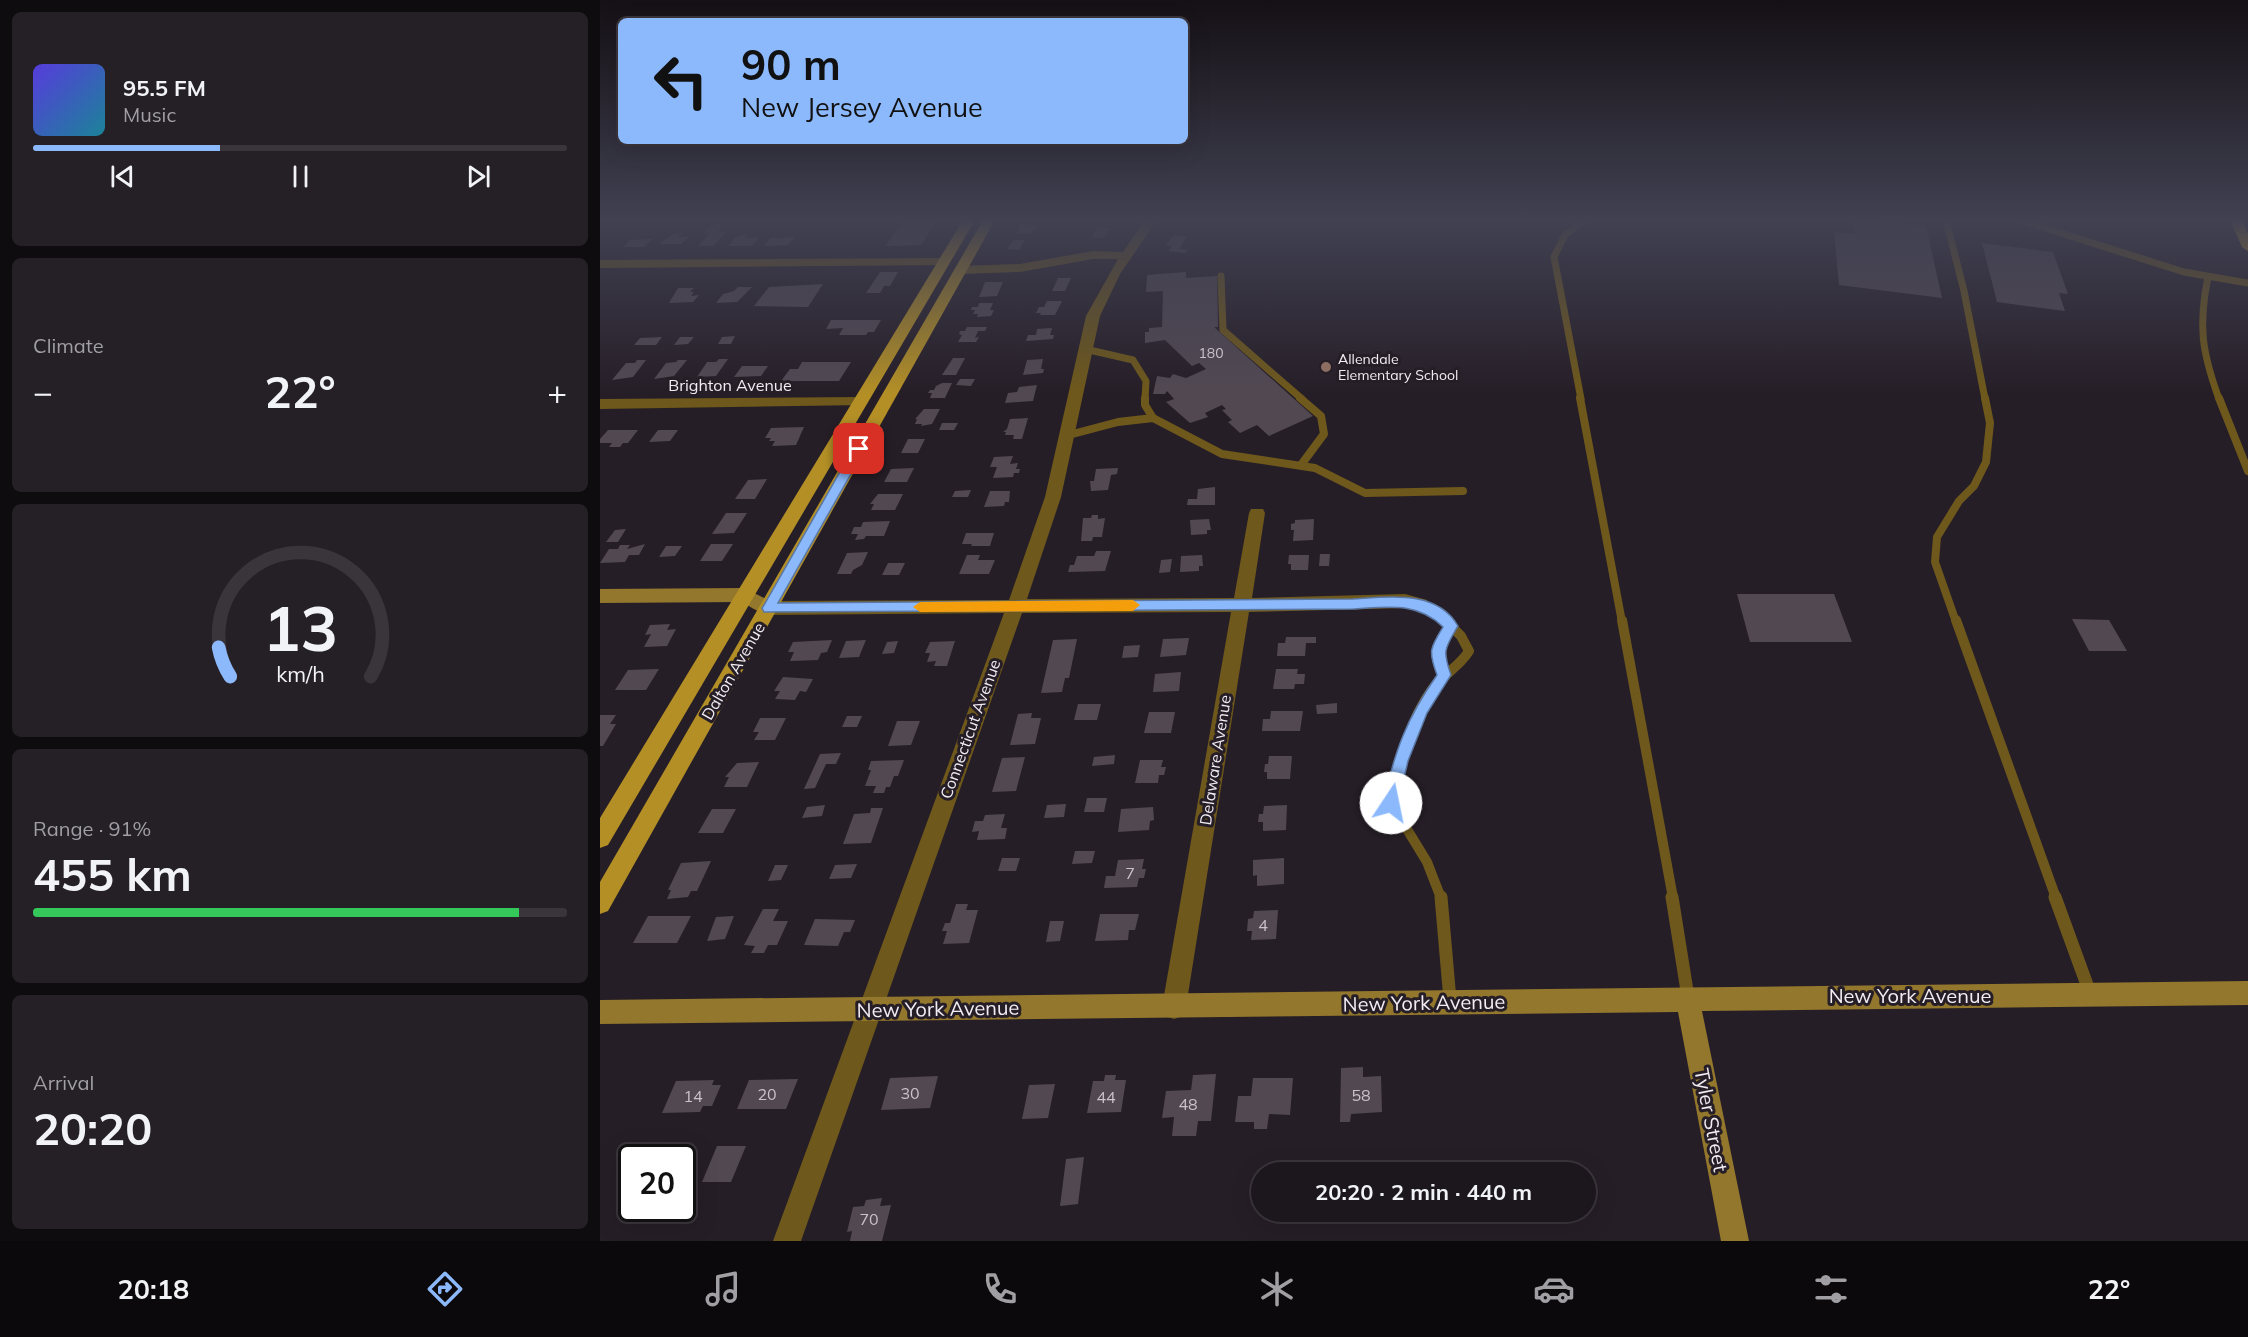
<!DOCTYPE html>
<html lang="en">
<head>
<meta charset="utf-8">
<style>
	body { margin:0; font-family:Mulish,sans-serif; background:#251f26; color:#f1f3f6; height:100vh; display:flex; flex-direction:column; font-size:22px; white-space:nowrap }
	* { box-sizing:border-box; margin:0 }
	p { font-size:20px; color:#a09fa4 }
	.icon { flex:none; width:33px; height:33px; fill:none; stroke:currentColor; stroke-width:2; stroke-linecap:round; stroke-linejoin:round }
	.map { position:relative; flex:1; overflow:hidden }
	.panel { display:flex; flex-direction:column; gap:12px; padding:12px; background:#0f0c10; width:600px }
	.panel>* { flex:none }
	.banner { position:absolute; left:18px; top:18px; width:570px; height:126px; border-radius:9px; box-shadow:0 6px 24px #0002,0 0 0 2px #3a353b; background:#8cb9fc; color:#111; overflow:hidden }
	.speed { position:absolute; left:18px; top:1144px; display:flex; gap:12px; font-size:30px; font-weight:700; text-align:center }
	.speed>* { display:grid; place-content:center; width:78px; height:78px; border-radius:50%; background:#1c161d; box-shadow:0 6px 24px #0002,0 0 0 2px #3a353b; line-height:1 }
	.speed .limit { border:3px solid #111; border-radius:9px; background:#fff; color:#111 }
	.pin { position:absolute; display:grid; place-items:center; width:51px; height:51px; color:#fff; margin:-26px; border-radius:12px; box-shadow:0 3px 9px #0006 }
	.me { position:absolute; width:66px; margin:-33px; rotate:11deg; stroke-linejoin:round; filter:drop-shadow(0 0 4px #0008) }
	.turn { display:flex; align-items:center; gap:21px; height:126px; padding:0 24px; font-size:27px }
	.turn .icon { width:78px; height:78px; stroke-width:2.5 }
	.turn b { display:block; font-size:42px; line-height:51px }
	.big { font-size:45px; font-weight:700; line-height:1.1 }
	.panel .card { flex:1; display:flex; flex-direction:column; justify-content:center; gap:9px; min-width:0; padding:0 21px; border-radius:9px; background:#251f26 }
	.panel .dial { align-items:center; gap:0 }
	.dial svg { height:156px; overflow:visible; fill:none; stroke:#3a353b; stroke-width:7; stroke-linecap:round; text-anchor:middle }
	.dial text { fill:#f1f3f6; stroke:none }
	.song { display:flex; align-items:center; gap:18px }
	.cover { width:72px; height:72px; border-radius:9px; background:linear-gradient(135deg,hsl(250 70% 55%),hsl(190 70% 35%)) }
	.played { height:6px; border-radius:3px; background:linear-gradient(90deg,#8cb9fc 35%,#3a353b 35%) }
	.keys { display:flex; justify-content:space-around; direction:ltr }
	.heat { display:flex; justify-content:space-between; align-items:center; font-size:33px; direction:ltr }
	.charge { height:9px; border-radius:4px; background:linear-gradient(90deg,#34c759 91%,#3a353b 0) }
	.trip { position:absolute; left:651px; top:1162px; width:345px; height:60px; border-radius:30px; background:#1c161d; box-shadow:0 6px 24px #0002,0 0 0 2px #3a353b; font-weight:700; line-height:60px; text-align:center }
	.tab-bar { display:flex; height:96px; justify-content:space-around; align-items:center; background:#0b090c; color:#a09fa4 }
	.tab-bar .icon { width:42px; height:42px }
	.tab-bar .on { color:#8cb9fc }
	.tab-bar b { font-size:27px; color:#f1f3f6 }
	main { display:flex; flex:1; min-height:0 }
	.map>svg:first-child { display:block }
</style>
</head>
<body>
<main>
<section class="panel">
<div class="card">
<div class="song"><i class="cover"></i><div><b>95.5 FM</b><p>Music</p></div></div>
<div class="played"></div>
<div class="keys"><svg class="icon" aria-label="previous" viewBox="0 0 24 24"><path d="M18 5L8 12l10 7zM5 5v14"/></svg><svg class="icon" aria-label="pause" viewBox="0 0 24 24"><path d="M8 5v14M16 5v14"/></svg><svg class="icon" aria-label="next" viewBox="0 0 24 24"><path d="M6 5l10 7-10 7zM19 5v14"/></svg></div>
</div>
<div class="card"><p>Climate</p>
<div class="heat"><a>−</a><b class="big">22°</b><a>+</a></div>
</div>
<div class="card dial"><svg viewBox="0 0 100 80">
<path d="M14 69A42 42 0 1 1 86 69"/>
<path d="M14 69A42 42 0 0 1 8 54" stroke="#8cb9fc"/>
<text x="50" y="56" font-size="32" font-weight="700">13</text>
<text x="50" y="72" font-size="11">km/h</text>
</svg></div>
<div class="card"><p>Range · 91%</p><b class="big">455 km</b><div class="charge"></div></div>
<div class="card"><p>Arrival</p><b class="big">20:20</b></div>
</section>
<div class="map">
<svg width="1648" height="1241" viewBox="0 0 1648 1241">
	<rect width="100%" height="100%" fill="#261e27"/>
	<!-- building -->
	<g fill="#514852">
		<polygon points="305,220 337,220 321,245 285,246"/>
		<polygon points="1253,220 1326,226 1342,298 1239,285 1234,232 1255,234"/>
		<polygon points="112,224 122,224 118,232 126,232 113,246 98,246 110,233 104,233"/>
		<polygon points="420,225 439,225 431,233 418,233"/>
		<polygon points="499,227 511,228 503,238 491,237"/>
		<polygon points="75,233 82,233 78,237 89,237 81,244 59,244"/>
		<polygon points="141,235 148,235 146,238 159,237 152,246 128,246 135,237"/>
		<polygon points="574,235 587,236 579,249 588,250 585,253 568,251 572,246 566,245"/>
		<polygon points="195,237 188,245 164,246 170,238"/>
		<polygon points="52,239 44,247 23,247 30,240"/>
		<polygon points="413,240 425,240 419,250 407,249"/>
		<polygon points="1382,243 1453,252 1468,294 1459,293 1465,311 1397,302"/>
		<polygon points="280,272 298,272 290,286 284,286 280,293 266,293"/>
		<polygon points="586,272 586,278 617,276 618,327 614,327 713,416 669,436 657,425 640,433 628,422 632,420 622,410 626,409 622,405 605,413 608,417 590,423 566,402 574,399 567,391 565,394 553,394 557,376 570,378 573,374 586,378 606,369 599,363 592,366 565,340 545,343 545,332 549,332 549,328 562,327 563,291 546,292 547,275"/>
		<polygon points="458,278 471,278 465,291 452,291"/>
		<polygon points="385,282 403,282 397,296 379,297"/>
		<polygon points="223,284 208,307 154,306 169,287"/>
		<polygon points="138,287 152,287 137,302 116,303 123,294 134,291"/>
		<polygon points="78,288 94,288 90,292 94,292 91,296 99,295 93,302 69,303"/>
		<polygon points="447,301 462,301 455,315 440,315 441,313 436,313 439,307 444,307"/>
		<polygon points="379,303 393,303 390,310 394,310 391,316 377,317 378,314 373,314 375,310 371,310 372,307 378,307"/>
		<polygon points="231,320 281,320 274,332 268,332 266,335 239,335 243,328 226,329"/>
		<polygon points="367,327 387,327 385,331 378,331 375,338 379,337 376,342 358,342 362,335 359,334 360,331 365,331"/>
		<polygon points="452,328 450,335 454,335 453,339 426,341 428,335 436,335 437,329"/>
		<polygon points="135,336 131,344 118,344 122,337"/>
		<polygon points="62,337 56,345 34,345 40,338"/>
		<polygon points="80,337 94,337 88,344 74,345"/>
		<polygon points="353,358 365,358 356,375 342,375"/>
		<polygon points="119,359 128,359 116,376 97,377 107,362 116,362"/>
		<polygon points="443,359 441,369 444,369 443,373 423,375 427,360"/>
		<polygon points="37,360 46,360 33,377 12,380 26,363 35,363"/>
		<polygon points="78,360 87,360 74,376 54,379 66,363 76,362"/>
		<polygon points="202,362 251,362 239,381 181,381 190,369 198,369"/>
		<polygon points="142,366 168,366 161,376 134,377"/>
		<polygon points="360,379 375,379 371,386 356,385"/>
		<polygon points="342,383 352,383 345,398 330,398 332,393 328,393 330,390 334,390 336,386"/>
		<polygon points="437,385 433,401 405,403 408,393 417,392 419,387"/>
		<polygon points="324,409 340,409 332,424 321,426 322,424 315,424 317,419 315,419"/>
		<polygon points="428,418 422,439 413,439 414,435 405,435 406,432 403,432 407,429 410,419"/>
		<polygon points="342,423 358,423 354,430 339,430"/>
		<polygon points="204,427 196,445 172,446 175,441 169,441 171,438 165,438 171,428"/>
		<polygon points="8,430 38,430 28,443 23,443 20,447 9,447 12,443 0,443 0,439"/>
		<polygon points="58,430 78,430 70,441 49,442"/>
		<polygon points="308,439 325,439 318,453 301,453"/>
		<polygon points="413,456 410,464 418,463 416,469 420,469 419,473 414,473 413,477 393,478 397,467 390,467 394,457"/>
		<polygon points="314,468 307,482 284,482 291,469"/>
		<polygon points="518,468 517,474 511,475 508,490 491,491 490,481 494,481 496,469"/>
		<polygon points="167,479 155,499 135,499 148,480"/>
		<polygon points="615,487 615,505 587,505 588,499 597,499 598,489"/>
		<polygon points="371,490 368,497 352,497 355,491"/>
		<polygon points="390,491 410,491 409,502 405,502 404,506 384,507"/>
		<polygon points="278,494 303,494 295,510 271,510 274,504 270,504"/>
		<polygon points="126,513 147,513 134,533 112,534"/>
		<polygon points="492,515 498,515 498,519 505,518 502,537 493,537 492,541 481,541 483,518 491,518"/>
		<polygon points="609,519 611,530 607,530 607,534 591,535 590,520"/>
		<polygon points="714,519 713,540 693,541 694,530 691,530 691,524 695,523 695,520"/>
		<polygon points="290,521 284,536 266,536 264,539 255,540 258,534 251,534 254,527 261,527 263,522"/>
		<polygon points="26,529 18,542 6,542 15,530"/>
		<polygon points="366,533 394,533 390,546 371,546 372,544 362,544"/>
		<polygon points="45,544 39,555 29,555 25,562 0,563 9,549 18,549 20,545 30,545 27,549"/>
		<polygon points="111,544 133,544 122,561 100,561"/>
		<polygon points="66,546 82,546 75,556 59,557"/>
		<polygon points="496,551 511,551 505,571 468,572 470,565 474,565 477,556 494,556"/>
		<polygon points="268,552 262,565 253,570 251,574 237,574 247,553"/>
		<polygon points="720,554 730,554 729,566 719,566"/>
		<polygon points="367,555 380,555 378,560 395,560 389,574 359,574"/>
		<polygon points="602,555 603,566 599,566 599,571 580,572 581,556"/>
		<polygon points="689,555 709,555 708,570 691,570 691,564 688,564"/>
		<polygon points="572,559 570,572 559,573 561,560"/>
		<polygon points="288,563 305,563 299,575 282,575"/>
		<polygon points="1137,594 1234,594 1252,642 1150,642"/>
		<polygon points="1472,619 1509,620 1527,651 1489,651"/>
		<polygon points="70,624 67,630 76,629 67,646 44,647 51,634 45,635 50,625"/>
		<polygon points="686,637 716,637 716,643 706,643 705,656 677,656 678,643 685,643"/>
		<polygon points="589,638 586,655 560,657 563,639"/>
		<polygon points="477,639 469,678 465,678 462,692 441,693 453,640"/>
		<polygon points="232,640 227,652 221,653 218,660 190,661 194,652 188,652 193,642"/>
		<polygon points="266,640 259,657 239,658 246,641"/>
		<polygon points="298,641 294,653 282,654 287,642"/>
		<polygon points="355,641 347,666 334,666 336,661 327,662 330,653 325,653 330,642"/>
		<polygon points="540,645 538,657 522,658 524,646"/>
		<polygon points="59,669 46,690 15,690 28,670"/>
		<polygon points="676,669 698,669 697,674 705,674 704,684 695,684 694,689 673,689"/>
		<polygon points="581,672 579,691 553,692 555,674"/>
		<polygon points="183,677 213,679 206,692 200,691 195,700 175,699 180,691 174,691"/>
		<polygon points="737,703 737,713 717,714 716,705"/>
		<polygon points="478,704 501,704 497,720 474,720"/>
		<polygon points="671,711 703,711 700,731 662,731 663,719 670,719"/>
		<polygon points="549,712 575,712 571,733 544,733"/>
		<polygon points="432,713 431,718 441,718 435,744 410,745 418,714"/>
		<polygon points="0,715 16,715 10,724 16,724 3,746 0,746"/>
		<polygon points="247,716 262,716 257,727 242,727"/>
		<polygon points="160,718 186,718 175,740 154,740 159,732 153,732"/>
		<polygon points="297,721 320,721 311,745 288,746"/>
		<polygon points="241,753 236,764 226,764 215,788 204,789 220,754"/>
		<polygon points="515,755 514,764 492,766 494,757"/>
		<polygon points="669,756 692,756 690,779 667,779 667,772 664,772 665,764 668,764"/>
		<polygon points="425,757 416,791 392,792 402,758"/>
		<polygon points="304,760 298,776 294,776 290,787 286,787 284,793 273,793 276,786 265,786 271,770 268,770 271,761"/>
		<polygon points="540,760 563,760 561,767 566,767 564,775 559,775 558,783 535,783"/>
		<polygon points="159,762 147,787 124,787 129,777 125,777 137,763"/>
		<polygon points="487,798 507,798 504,812 484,812"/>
		<polygon points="466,804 464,817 444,818 447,805"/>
		<polygon points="225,805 222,816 202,818 207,807"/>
		<polygon points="687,805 686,830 663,831 663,822 658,822 659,814 663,814 664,806"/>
		<polygon points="553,807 554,820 550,821 549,830 518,832 521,809"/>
		<polygon points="271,808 283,808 271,843 243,844 254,814 270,813"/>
		<polygon points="112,809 136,809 123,833 98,833"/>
		<polygon points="405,814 401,828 407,828 405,839 377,840 379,831 372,832 375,821 383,821 385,815"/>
		<polygon points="475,851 495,851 492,863 472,864"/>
		<polygon points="402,858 420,858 416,871 398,871"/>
		<polygon points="684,858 684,884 657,886 657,875 653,876 653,860"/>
		<polygon points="544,859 542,869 546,869 544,878 539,878 537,887 504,888 506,876 515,876 518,860"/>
		<polygon points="111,861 97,891 91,891 88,897 67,899 71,890 68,890 81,863"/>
		<polygon points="257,864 251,878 229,879 235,865"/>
		<polygon points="175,865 188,865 181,880 168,881"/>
		<polygon points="356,904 368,904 366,910 378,910 369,943 343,944 347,931 342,931 345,923 350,923"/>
		<polygon points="163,909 179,909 173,921 188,921 177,945 168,945 164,953 151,953 155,946 144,945"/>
		<polygon points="678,910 676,939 651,940 652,931 647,931 648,919 653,918 654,911"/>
		<polygon points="500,914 539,914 535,930 529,930 528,940 495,941"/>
		<polygon points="48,916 91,916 77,943 33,943"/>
		<polygon points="134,916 125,939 107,941 116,917"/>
		<polygon points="215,919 255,920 250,932 244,932 238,946 204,945"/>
		<polygon points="450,921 464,921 460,941 446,942"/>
		<polygon points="763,1067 763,1077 781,1076 782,1112 751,1114 750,1122 740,1122 741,1068"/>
		<polygon points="616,1074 611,1121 598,1121 596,1136 572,1136 574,1117 562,1118 566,1091 591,1090 593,1075"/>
		<polygon points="505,1075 516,1075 515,1080 526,1080 521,1112 487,1113 493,1081 504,1081"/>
		<polygon points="338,1076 330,1108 281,1110 290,1078"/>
		<polygon points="653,1078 693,1078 690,1115 669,1114 667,1129 654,1129 654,1122 635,1122 638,1096 651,1096"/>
		<polygon points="198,1079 186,1109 137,1109 149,1080"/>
		<polygon points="114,1080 112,1085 121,1085 112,1106 103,1106 100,1112 62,1113 76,1081"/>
		<polygon points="455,1084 448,1118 422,1119 429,1085"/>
		<polygon points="117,1146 146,1146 131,1182 102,1182"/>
		<polygon points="484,1157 478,1204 460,1206 466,1159"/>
		<polygon points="282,1198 280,1206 291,1205 282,1241 250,1241 252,1231 247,1232 253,1207 264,1206 266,1200"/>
	</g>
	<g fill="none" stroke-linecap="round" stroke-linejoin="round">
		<!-- lane-far3 -->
		<g stroke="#6e581b" stroke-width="7">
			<polyline points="1346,220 1364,291 1385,399"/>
			<polyline points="1420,220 1584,272 1648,283"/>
			<polyline points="621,276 623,330 702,399"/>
			<path d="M1608,277C1598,326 1602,352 1619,399"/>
			<polyline points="485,349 533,360 546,381 545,399"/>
			<polyline points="981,399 954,257 965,235 984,220"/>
		</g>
		<!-- lane-far2 -->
		<g stroke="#6e581b" stroke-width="8">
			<polyline points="545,398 545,405 553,418"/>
			<polyline points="700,398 721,416 724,434 701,465"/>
			<polyline points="980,398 1022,622"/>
			<polyline points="1619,398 1648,471"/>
			<polyline points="465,436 518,422 553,418 622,454 715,468 765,493 863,491"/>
			<polyline points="821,605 847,622"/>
			<polyline points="1356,622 1335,562 1337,537 1359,501 1374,486 1386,462 1390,423 1385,398"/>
		</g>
		<!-- lane-far1 -->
		<g stroke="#6e581b" stroke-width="10">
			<polyline points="1022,620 1073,898"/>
			<polyline points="1356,620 1456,898"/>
			<polyline points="844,675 839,649 851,626"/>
			<path d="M841,898L827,862L791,803C799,763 809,721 833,688C844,674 860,666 869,651L861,636L845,620"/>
		</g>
		<!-- lane -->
		<g stroke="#6e581b" stroke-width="13">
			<polyline points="841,897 850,1000"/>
			<polyline points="1072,897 1088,997"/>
			<polyline points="1455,897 1490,993"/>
		</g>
		<!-- street -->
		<g fill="#6e581b" fill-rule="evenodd">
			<polygon points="545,220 557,220 520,274 500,316 461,497 427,599 634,598 649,513 651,509 663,509 665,513 652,598 805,594 827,600 830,605 827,610 821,612 805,608 649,612 586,1007 583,1016 574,1019 565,1016 562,1007 631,612 422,613 201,1241 173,1241 404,613 168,615 162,613 159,608 162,603 168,601 409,600 445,497 486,316 518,259 493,259 420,272 361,274 355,270 361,266 420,264 493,251 523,252"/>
			<polygon points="343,258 349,262 347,265 0,268 0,260"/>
			<polygon points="260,397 265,399 267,402 265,405 0,409 0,399"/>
		</g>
		<!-- secondary -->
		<g fill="#93772c" fill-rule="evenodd">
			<path d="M144,588L174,603L177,608L174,613C163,617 152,607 141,602L0,603V589Z"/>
			<polygon points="1648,981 1648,1005 1102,1011 1149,1241 1121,1241 1078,1012 0,1024 0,1000"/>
		</g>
		<!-- primary -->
		<g fill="#b38f26" fill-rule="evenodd">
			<polygon points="363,220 375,220 8,845 0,848 0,818"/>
			<polygon points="383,220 395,220 8,911 0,914 0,882"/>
		</g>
		<!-- highway -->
		<polygon fill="#d0a419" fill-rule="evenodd" points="1630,220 1642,220 1648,234 1648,251 1642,247"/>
	</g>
	<!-- sky -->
	<linearGradient id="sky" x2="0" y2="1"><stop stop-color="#151015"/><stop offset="0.56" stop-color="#414152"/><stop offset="1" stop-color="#414152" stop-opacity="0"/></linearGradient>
	<rect width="1648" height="393" fill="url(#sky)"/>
	<!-- route -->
	<path fill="#8cb9fc" stroke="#5b78a4" stroke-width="1.5" d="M259,445L265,449L178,603L753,599C787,597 837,589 858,626C845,648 842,650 851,675L827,713L808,761L797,808L791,811L786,808L783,803C795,751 806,719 837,675C828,651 830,648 843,627C817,601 786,607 753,609L164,612L162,608L164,605L253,449Z"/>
	<!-- slow -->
	<polygon fill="#f59e0b" points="533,600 540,605 533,611 320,612 313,607 320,602"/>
	<!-- markers -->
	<circle fill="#8d6e63" stroke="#261e27" stroke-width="2" cx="726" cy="367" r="6"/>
	<g text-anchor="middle" stroke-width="6" stroke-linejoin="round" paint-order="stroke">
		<!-- number labels -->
		<g font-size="14" fill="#cac3cb">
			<text x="611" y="358">180</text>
		</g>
		<!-- far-poi labels -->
		<g font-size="14" fill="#f2ecf3" stroke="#261e27" text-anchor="start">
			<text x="738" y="364">Allendale<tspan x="738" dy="16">Elementary School</tspan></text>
		</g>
		<!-- street labels -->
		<g font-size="16" fill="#f2ecf3" stroke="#261e27">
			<text x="130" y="391">Brighton Avenue</text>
			<text transform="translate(133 671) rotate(-60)" y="6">Dalton Avenue</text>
			<text transform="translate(370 729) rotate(-70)" y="6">Connecticut Avenue</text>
			<text transform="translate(615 760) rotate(-81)" y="6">Delaware Avenue</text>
		</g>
		<!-- near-number labels -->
		<g font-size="16" fill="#cac3cb">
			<text x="530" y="879">7</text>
			<text x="663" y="931">4</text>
			<text x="310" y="1099">30</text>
			<text x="167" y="1100">20</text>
			<text x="761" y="1101">58</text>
			<text x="93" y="1102">14</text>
			<text x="506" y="1103">44</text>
			<text x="588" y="1110">48</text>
			<text x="269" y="1225">70</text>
		</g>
		<!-- near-street labels -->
		<g font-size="20" fill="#f2ecf3" stroke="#261e27">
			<text x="1310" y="1003">New York Avenue</text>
			<text transform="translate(824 1003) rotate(-1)" y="7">New York Avenue</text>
			<text transform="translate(338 1009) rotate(-1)" y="7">New York Avenue</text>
			<text transform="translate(1111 1120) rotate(79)" y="7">Tyler Street</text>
		</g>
	</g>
</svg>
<div class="speed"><div class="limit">20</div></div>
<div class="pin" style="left:259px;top:449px;background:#d93025"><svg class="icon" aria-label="arrive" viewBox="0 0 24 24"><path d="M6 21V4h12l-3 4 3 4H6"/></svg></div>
<svg class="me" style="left:791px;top:803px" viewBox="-20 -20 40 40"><circle r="19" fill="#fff"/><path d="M0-13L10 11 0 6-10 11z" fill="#8cb9fc"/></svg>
<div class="trip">20:20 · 2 min · 440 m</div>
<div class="banner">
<div class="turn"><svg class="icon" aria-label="left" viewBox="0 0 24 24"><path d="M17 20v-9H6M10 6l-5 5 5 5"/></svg><div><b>90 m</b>New Jersey Avenue</div></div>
</div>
</div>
</main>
<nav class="tab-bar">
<b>20:18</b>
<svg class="icon on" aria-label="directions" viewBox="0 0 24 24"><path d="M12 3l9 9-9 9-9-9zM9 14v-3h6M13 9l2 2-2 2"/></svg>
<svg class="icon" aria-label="music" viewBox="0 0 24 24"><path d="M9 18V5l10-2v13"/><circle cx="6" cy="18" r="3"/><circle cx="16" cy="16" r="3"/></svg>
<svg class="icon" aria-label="phone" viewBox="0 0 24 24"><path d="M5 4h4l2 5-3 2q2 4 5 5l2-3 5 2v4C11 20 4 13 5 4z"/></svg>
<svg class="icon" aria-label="climate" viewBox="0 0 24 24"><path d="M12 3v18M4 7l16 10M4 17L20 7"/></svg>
<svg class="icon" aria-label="car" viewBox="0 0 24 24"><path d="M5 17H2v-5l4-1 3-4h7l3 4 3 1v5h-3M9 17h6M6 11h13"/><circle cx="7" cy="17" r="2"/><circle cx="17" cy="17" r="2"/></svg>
<svg class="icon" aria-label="filters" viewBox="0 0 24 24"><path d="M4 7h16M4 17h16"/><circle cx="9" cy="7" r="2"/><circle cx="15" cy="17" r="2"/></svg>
<b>22°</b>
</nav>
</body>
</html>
